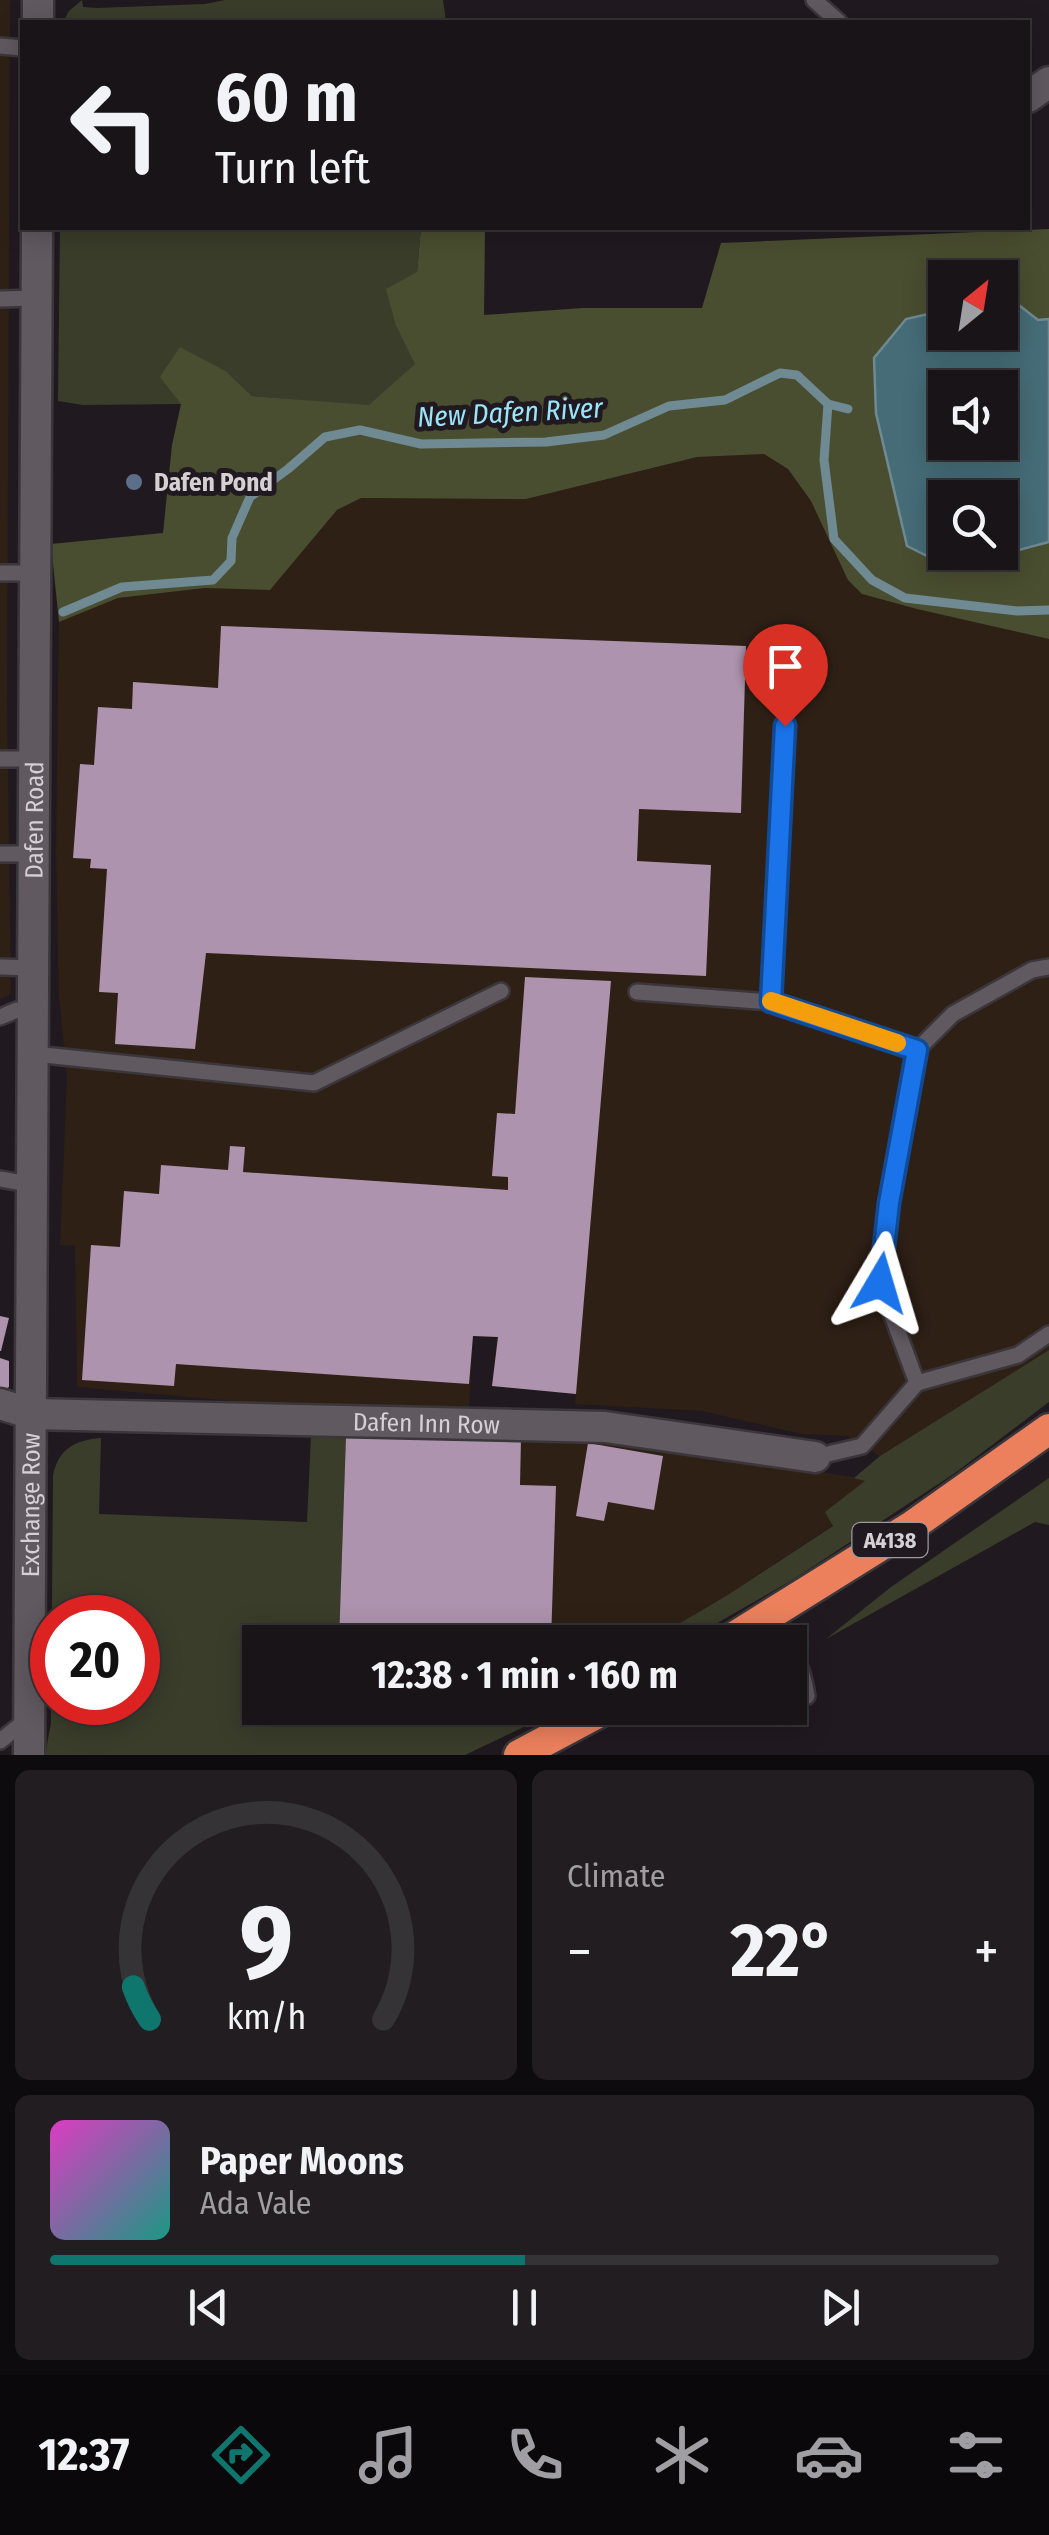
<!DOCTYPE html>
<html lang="en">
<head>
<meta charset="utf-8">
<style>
	body { margin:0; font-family:"Fira Sans Condensed",sans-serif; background:#211d21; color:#f1f3f6; height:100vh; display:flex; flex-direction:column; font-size:38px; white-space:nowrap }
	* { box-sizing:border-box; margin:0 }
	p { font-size:32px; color:#9f9ea2 }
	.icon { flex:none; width:55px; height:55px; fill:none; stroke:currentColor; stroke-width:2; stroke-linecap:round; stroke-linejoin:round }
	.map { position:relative; height:1755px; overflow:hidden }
	.details { display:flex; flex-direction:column; gap:15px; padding:15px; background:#0d0b0d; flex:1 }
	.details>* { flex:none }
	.banner { position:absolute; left:20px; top:20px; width:1010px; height:210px; border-radius:0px; box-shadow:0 5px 25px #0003,0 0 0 2px #363337; background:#181418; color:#f1f3f6; overflow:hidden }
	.needle { width:65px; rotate:30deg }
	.tools { position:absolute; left:928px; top:260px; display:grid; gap:20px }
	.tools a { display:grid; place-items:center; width:90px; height:90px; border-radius:0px; background:#181418; box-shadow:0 5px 25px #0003,0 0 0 2px #363337; font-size:50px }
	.speed { position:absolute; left:30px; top:1595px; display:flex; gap:20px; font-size:50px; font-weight:700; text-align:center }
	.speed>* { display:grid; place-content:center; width:130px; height:130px; border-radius:50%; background:#181418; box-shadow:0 5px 25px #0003,0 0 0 2px #363337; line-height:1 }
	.speed .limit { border:15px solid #d22; background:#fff; color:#111 }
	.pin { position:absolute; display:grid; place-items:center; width:85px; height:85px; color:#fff; margin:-102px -42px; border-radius:50% 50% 50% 0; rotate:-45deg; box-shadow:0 0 10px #0007 }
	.pin .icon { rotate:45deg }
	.me { position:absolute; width:110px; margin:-55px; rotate:7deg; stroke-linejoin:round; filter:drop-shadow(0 0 8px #0008) }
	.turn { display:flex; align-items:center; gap:35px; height:210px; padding:0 30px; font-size:45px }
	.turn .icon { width:130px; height:130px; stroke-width:2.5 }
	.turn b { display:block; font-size:70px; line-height:85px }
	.big { font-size:75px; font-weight:700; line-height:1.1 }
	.details .card { flex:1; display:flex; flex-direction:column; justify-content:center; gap:15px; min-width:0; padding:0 35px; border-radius:15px; background:#211d21 }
	.details .dial { align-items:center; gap:0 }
	.dial svg { height:260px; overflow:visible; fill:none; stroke:#363337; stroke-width:7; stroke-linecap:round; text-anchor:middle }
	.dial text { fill:#f1f3f6; stroke:none }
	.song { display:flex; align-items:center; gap:30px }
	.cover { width:120px; height:120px; border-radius:15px; background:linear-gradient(135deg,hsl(310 70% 55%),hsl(170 70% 35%)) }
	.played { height:10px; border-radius:5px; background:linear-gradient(90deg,#0f766e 50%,#363337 50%) }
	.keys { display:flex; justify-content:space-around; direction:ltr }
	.heat { display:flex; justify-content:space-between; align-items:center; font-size:55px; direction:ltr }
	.details .tiles { flex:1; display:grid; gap:15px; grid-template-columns:1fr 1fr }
	.card:last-child { grid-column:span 2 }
	.trip { position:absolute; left:242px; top:1625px; width:565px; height:100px; border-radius:0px; background:#181418; box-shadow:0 5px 25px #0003,0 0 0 2px #363337; font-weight:700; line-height:100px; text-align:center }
	.tabs { display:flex; height:160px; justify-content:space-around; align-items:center; background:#0a080a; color:#9f9ea2 }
	.tabs .icon { width:70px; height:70px }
	.tabs .active { color:#0f766e }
	.tabs b { font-size:45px; color:#f1f3f6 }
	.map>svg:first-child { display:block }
</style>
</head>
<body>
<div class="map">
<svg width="1049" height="1755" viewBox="0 0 1049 1755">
	<rect width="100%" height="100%" fill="#201a20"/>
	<!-- industrial -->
	<g fill="#2e2015">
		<polygon points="0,0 10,0 7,705 11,994 0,999"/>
		<polygon points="764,454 788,469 811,501 862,594 917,609 1049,639 1049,1350 880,1456 848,1436 802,1434 702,1411 575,1404 576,1394 492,1386 497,1337 473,1336 469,1407 344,1411 77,1387 75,1246 60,1245 67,1079 59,996 56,851 59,622 118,598 205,588 270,590 337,510 361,498 526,499 697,457"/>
		<polygon points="346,1436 576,1437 867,1479 833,1525 726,1596 648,1642 339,1642"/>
	</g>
	<!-- green -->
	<g fill="#3a3d2a" fill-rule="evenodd">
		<polygon points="82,0 83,7 97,8 205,4 225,0 443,0 446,22 63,22 69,11"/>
		<polygon points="60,228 421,228 417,272 396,326 416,364 369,406 252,396 227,372 181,404 83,405 58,401"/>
		<polygon points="1049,1350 1049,1402 955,1473 794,1579 684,1642 648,1642 726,1596 833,1526 825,1512 865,1481 854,1478 880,1456"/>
		<path d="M311,1436H346L339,1642H260V1708H355L356,1714L456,1718L457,1708H563L465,1755H45L51,1723L53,1476C58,1449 75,1440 101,1438L99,1514L307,1522ZM52,1618H138V1702H52Z"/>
		<polygon points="1049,1478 1049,1525 1035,1522 826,1639 891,1587"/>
	</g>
	<!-- forest -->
	<polygon fill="#4a4e30" points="421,228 485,228 484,315 583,308 702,308 721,243 1049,229 1049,319 1038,320 1006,295 1000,297 1000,278 945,278 945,310 906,319 876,413 951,568 1049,542 1049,639 917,609 862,594 848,580 811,501 788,469 764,454 697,457 526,499 361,498 337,510 270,590 205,588 118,598 59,622 51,544 163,533 172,445 181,404 160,377 180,347 227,372 252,396 369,405 415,364 396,326 386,289 417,272"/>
	<!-- water -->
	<path fill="#456c77" stroke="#708a93" stroke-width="2.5" fill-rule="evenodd" d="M1006,295L1038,320L1049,319V542L951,568L907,546L876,413L874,358L906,319L945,310V332H1000V297ZM945,388H1000V442H945ZM945,498H1000V552H945Z"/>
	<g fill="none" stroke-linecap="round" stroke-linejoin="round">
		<!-- stream -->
		<g stroke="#708a93" stroke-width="9">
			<polyline points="828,404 824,460 834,539 872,580 905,598 1017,611 1049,610"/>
			<polyline points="828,404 848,409"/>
			<polyline points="63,612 122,587 213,580 231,561 232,538 250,497 288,469 325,437 360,430 421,444 546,442 604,435 669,406 725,400 780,373 797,375 828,404"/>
		</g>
	</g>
	<!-- building -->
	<g fill="#ad93ad">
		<polygon points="221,626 746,646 741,813 639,809 637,861 711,865 706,976 206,953 195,1049 115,1044 118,993 99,992 107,869 90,868 91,859 73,858 80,764 94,765 98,707 132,709 133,682 218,688"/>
		<polygon points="525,977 611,981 576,1394 492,1386 498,1337 473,1336 469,1384 176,1364 174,1386 82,1380 91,1245 120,1247 124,1191 159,1194 161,1165 228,1170 230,1146 245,1147 243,1172 508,1190 508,1177 492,1176 497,1113 515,1114"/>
		<polygon points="0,1316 9,1318 1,1351 0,1351"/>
		<polygon points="0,1358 9,1361 9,1387 5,1389 0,1387"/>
		<polygon points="346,1436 521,1439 520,1485 556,1486 551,1642 339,1642"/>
		<polygon points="588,1443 663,1456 654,1510 608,1502 604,1521 576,1516"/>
		<polygon points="355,1708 457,1708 457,1718 355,1714"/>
	</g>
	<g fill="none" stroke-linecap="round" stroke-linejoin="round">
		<!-- lane casing -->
		<g stroke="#3a363a" stroke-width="20">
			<g id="lane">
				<polyline points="814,0 839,22"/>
				<polyline points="0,46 22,48"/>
				<polyline points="0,299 37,298"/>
				<polyline points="0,573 36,573"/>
				<polyline points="0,759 35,759"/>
				<polyline points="0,854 35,854"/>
				<polyline points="0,967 35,968"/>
				<polyline points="637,992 771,1002 917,1050"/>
				<polyline points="771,1002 785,726"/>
				<polyline points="0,1017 17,1010 35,1011"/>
				<polyline points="34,1054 314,1083 501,991"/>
				<polyline points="0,1179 34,1185"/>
				<polyline points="917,1383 880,1283 889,1203 917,1050 953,1014 1032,970 1049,967"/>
				<polyline points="815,1457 862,1446 917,1383 1018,1355 1049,1334"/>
				<path d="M770,1616C790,1641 802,1664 807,1696"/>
				<polyline points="0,1741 29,1718"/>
			</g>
		</g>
		<!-- street casing -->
		<g stroke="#3a363a" stroke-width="35">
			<g id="street">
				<polyline points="1028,97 1049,82"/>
				<path id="s1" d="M0,1404L32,1414L605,1427L815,1457"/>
			</g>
		</g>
		<!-- secondary casing -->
		<g stroke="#3a363a" stroke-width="35">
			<g id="secondary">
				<polyline points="38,0 38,22"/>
				<path id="s2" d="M29,1755L37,228"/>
			</g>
		</g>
		<!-- highway casing -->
		<g stroke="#3a363a" stroke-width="35">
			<g id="highway">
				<polyline points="726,1642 912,1526 1049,1429"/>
				<polyline points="519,1755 607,1708"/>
			</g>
		</g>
		<!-- lane -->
		<use href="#lane" stroke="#605960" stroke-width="15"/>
		<!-- street -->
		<use href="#street" stroke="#605960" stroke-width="30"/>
		<!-- secondary -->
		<use href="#secondary" stroke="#605960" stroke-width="30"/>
		<!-- highway -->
		<use href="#highway" stroke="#ec805d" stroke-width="30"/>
	</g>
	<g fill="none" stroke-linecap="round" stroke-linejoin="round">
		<!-- route casing -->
		<g stroke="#114b97" stroke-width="25">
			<polyline id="route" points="785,726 771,1002 917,1050 889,1203 880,1283"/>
		</g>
		<!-- route -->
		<use href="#route" stroke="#1a73e8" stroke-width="18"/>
		<!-- slow -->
		<polyline stroke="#f59e0b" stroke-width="18" points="771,1001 897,1043"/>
	</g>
	<!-- markers -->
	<circle fill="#5c6f8a" stroke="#201a20" stroke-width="4" cx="134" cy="482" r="10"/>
	<g text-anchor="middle" stroke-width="10" stroke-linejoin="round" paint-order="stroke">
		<!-- shield labels -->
		<rect fill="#201a20" stroke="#9e999e" stroke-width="2.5" x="852.5" y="1523" width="75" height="34" rx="8"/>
		<g font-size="22" font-weight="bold" fill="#d4d0d4">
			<text x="890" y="1548">A4138</text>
		</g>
		<!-- poi labels -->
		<g font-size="25" font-weight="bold" fill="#d4d0d4" stroke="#201a20" text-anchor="start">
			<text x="154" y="491">Dafen Pond</text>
		</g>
		<!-- street labels -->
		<g font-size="25" fill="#d4d0d4" stroke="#201a20">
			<text dy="9" stroke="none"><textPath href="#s2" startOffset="935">Dafen Road</textPath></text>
			<text dy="9" stroke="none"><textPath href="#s1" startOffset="428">Dafen Inn Row</textPath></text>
			<text dy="9" stroke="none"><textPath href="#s2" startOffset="250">Exchange Row</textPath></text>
		</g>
		<!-- water labels -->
		<g font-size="28" font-style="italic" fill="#9be4f9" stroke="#201a20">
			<text transform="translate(510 412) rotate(-3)" y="10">New Dafen River</text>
		</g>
	</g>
</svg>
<div class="tools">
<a><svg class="needle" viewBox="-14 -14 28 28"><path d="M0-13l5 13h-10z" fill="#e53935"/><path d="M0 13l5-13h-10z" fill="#9f9ea2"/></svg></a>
<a><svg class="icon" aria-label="sound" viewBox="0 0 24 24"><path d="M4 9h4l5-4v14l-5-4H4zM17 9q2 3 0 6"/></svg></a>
<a><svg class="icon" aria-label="search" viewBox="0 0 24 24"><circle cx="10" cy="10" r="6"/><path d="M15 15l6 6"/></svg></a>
</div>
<div class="speed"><div class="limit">20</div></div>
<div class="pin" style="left:785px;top:726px;background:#d93025"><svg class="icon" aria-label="arrive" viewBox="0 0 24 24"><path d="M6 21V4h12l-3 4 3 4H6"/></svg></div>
<svg class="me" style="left:880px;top:1283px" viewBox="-20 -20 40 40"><path d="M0-17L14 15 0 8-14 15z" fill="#1a73e8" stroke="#fff" stroke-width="4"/></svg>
<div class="trip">12:38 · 1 min · 160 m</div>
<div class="banner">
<div class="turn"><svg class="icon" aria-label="left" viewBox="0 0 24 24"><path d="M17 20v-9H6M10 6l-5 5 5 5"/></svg><div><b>60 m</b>Turn left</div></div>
</div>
</div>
<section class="details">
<div class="tiles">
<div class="card dial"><svg viewBox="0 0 100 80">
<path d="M14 69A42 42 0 1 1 86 69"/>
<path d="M14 69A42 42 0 0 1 9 59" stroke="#0f766e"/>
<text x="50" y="56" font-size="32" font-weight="700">9</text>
<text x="50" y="72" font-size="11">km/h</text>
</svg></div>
<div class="card"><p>Climate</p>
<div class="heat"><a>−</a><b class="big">22°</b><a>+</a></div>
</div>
<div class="card">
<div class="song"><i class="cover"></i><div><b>Paper Moons</b><p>Ada Vale</p></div></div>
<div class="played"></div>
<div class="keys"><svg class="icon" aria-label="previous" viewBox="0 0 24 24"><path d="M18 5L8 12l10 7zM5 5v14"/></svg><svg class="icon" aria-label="pause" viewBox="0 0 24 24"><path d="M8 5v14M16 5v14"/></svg><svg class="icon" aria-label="next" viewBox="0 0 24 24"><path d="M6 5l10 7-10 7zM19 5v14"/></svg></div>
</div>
</div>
</section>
<nav class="tabs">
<b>12:37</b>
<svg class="icon active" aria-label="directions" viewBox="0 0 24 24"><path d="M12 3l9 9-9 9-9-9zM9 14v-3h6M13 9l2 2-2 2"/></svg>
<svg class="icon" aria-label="music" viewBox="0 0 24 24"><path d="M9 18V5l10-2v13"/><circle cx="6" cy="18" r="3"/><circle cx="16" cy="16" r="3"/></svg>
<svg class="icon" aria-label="phone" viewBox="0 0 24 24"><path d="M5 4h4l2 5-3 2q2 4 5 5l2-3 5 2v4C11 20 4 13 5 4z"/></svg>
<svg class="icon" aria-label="climate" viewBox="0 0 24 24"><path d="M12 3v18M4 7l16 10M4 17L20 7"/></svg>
<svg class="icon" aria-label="car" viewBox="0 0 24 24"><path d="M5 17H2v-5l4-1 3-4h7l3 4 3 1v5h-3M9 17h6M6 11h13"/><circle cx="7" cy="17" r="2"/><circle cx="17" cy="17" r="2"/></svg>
<svg class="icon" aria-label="filters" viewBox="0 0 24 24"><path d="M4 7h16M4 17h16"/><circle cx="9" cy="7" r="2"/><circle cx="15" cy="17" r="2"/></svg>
</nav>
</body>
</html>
